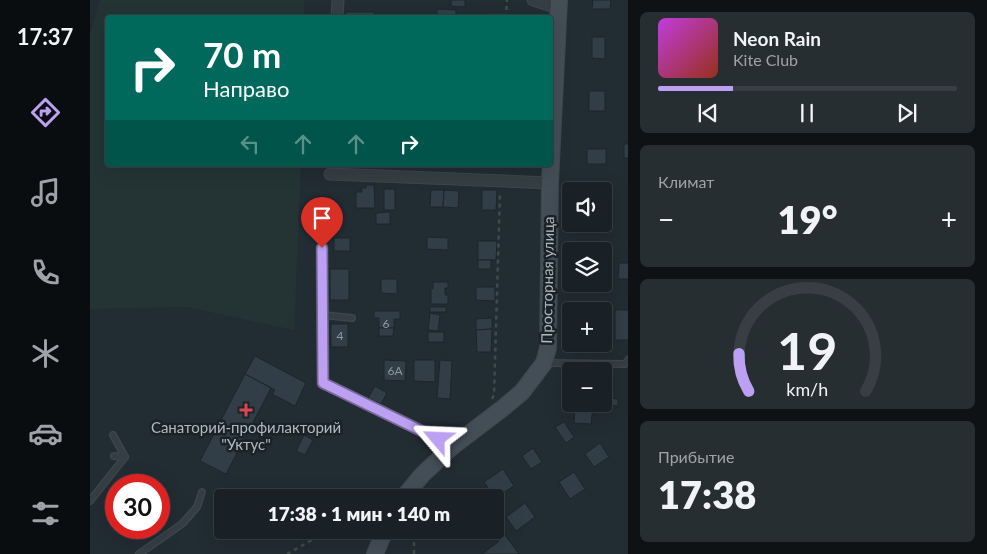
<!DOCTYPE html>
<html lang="ru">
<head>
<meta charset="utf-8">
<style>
	body { margin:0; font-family:Lato,sans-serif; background:#272e32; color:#f1f3f6; height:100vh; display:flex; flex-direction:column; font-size:19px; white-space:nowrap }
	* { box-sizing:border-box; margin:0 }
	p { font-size:16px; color:#9fa3a7 }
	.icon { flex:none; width:28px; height:28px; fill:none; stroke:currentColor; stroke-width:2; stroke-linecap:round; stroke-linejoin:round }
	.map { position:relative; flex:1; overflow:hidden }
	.sheet { display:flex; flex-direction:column; gap:12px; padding:12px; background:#0e1215; width:359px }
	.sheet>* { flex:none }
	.guide { position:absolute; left:15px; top:15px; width:448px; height:152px; border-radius:5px; box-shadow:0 5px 20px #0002,0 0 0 1px #383e43; background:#00695c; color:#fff; overflow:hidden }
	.buttons { position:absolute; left:472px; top:182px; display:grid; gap:10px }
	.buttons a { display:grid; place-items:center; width:50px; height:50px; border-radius:5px; background:#1a2126; box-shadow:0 5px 20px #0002,0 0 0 1px #383e43; font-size:25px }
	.speed { position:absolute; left:15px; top:474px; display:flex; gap:10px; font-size:25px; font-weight:700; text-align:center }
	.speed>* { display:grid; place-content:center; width:65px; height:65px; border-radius:50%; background:#1a2126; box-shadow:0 5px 20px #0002,0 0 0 1px #383e43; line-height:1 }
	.speed .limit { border:8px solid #d22; background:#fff; color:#111 }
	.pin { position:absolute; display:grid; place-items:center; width:42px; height:42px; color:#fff; margin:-51px -21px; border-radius:50% 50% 50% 0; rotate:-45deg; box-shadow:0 0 5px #0007 }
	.pin .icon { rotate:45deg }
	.me { position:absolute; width:55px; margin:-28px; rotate:296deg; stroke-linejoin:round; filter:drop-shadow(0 0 4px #0008) }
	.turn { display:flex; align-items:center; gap:18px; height:105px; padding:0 15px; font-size:22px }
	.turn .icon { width:65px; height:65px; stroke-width:2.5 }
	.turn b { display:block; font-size:35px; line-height:42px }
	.lanes { display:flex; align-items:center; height:48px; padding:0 15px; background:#0003; justify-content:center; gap:25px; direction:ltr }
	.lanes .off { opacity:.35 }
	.big { font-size:38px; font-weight:800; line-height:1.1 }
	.sheet .tile { flex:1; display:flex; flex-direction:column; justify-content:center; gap:8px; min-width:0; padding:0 18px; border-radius:8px; background:#272e32 }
	.sheet .dial { align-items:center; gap:0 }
	.dial svg { height:130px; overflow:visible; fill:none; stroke:#383e43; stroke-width:7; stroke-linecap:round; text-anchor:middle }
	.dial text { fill:#f1f3f6; stroke:none }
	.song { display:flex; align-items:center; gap:15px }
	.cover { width:60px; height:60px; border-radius:8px; background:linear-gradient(135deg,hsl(290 70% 55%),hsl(10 70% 35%)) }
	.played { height:5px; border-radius:2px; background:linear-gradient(90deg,#bca0f2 25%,#383e43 25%) }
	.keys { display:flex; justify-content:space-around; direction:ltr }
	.heat { display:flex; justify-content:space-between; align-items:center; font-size:28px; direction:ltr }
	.trip { position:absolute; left:124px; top:489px; width:290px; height:50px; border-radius:5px; background:#1a2126; box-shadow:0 5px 20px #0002,0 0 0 1px #383e43; font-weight:800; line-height:50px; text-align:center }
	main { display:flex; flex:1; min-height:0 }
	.tabs { display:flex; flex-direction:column; width:90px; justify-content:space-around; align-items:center; background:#0a0d0f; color:#9fa3a7 }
	.tabs .icon { width:35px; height:35px }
	.tabs .active { color:#bca0f2 }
	.tabs b { font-size:22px; color:#f1f3f6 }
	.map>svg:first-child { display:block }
</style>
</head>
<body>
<main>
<nav class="tabs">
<b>17:37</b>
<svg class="icon active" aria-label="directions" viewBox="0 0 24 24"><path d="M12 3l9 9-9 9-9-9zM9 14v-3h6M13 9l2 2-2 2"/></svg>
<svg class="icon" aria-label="music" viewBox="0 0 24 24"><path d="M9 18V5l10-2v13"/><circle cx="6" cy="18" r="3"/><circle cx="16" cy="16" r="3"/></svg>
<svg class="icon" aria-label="phone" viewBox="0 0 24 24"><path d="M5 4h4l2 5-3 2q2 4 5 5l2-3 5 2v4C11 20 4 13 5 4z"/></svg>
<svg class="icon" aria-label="climate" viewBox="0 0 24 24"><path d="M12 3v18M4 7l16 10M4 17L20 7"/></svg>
<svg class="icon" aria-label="car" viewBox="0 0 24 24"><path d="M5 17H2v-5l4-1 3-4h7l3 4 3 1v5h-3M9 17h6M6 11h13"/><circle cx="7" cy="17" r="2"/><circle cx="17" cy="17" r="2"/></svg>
<svg class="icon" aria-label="filters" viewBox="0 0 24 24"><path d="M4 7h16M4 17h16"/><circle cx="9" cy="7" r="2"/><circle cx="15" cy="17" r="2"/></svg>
</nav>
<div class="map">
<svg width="539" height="554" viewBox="0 0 539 554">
	<rect width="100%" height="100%" fill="#222c33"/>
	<!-- green -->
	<polygon fill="#243434" points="10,0 214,0 214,17 18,18 18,165 211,165 204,330 97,307 0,309 0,33"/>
	<!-- building -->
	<g fill="#323e47" stroke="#1d252b">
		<polygon points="361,0 375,0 375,7 361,6"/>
		<polygon points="503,0 521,0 520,9 502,9"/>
		<polygon points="347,9 366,10 366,18 347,18"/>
		<rect x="256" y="12" width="28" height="6"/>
		<rect x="398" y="13" width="15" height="5"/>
		<polygon points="502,37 515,37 515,59 502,58"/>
		<rect x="499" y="91" width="16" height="20"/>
		<rect x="534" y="144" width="5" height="14"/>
		<rect x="497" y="149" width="19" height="15"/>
		<rect x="496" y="182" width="13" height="9"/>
		<polygon points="276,185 284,185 285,208 266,208 266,192 272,192 271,188 276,188"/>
		<rect x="294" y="189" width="11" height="21"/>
		<polygon points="341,190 354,190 353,207 340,207"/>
		<polygon points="354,190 369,191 368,208 353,207"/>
		<polygon points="392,190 407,190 406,210 392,210"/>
		<polygon points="300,212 300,224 286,224 286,213"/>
		<polygon points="337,237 358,238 358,250 337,249"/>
		<rect x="244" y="238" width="16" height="13"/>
		<polygon points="388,241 407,241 406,260 388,260"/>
		<rect x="388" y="260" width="13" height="9"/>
		<polygon points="529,263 539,263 539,279 528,279"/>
		<rect x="240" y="269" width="19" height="31"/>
		<polygon points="291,279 307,279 307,294 291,293"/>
		<polygon points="343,282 358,282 358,288 355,288 355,295 358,295 358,304 341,304 341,288 343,289"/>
		<polygon points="386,287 405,287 405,301 386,300"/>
		<rect x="340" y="307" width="16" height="5"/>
		<rect x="525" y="310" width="14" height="30"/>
		<polygon points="284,311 310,311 310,319 304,319 304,328 289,328 289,318 284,318"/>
		<polygon points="340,313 350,315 348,331 338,330"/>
		<polygon points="402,318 402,329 386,330 386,319"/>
		<rect x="241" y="324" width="17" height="23"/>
		<polygon points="289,328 304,328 303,336 289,336"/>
		<polygon points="402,329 401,352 387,352 386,330"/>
		<rect x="338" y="332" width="16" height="10"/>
		<polygon points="165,356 216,383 205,406 182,394 185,390 155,374"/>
		<polygon points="294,360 316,361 315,381 294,380"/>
		<polygon points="324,360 345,360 345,382 324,381"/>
		<polygon points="350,360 362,361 360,399 347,398"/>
		<polygon points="155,374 181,388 136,474 110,461"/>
		<polygon points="285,386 297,393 291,404 278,398"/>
		<polygon points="515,398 528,399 528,406 515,405"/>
		<polygon points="485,405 503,406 501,424 484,423"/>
		<polygon points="474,422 484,437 476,443 465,427"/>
		<polygon points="214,435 223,440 215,455 206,451"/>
		<polygon points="510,443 519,457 504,467 495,454"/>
		<polygon points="443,448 452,462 441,469 432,456"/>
		<polygon points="413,469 424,486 405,498 394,482"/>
		<polygon points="484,472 495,489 480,499 469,482"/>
		<polygon points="435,503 445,517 426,531 416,517"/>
		<polygon points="415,535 429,554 392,554 408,542 408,541"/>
	</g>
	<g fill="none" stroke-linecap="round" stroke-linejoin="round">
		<!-- lane casing -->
		<g stroke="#3e474e" stroke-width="8">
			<g id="lane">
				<polyline points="233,315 262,318"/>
				<polyline points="456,363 535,364 539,359"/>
				<polyline points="24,456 35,457"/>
				<polyline points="0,501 35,457 23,435"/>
				<polyline points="49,554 92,524 107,507 112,492"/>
			</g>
		</g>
		<!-- street casing -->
		<g stroke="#3e474e" stroke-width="13">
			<g id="street">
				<polyline points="443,0 469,8"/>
				<polyline points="247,18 248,0"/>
				<polyline points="240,174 460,183"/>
				<polyline points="232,248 233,383 363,446"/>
			</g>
		</g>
		<!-- secondary casing -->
		<g stroke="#3e474e" stroke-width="18">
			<g id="secondary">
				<polyline points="313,498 332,475 363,446 413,408 432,392 454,363 458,348 460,183 469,0"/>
				<polyline points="285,554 295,530"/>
			</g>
		</g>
		<!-- path -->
		<g stroke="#3c4d4c" stroke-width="2.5" stroke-dasharray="4 4" stroke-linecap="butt">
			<polyline points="416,18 417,0"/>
			<polyline points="402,399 404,395 410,192"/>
			<polyline points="197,554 240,530"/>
			<polyline points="324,554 324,530"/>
		</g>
		<!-- lane -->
		<use href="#lane" stroke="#353e44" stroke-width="5.5"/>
		<!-- street -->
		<use href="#street" stroke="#353e44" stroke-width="11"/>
		<!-- secondary -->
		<use href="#secondary" stroke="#444e57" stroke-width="16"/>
	</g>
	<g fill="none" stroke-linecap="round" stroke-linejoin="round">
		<!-- route casing -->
		<g stroke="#7a689d" stroke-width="12">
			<polyline id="route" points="232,248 233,383 348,439"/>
		</g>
		<!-- route -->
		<use href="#route" stroke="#bca0f2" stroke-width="9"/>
	</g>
	<!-- markers -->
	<path fill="#e0444e" stroke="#1b2329" stroke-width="2" d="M153.5 402.5h5v5h5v5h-5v5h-5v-5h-5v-5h5z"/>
	<g text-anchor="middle" stroke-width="5" stroke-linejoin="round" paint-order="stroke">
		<!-- number labels -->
		<g font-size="12" fill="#8e99a1">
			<text x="296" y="328">6</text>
			<text x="250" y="340">4</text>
			<text x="305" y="375">6А</text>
		</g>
		<!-- street labels -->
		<g font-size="15" fill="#afb9c1" stroke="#1b2329">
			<text transform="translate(458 280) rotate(-89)" y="5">Просторная улица</text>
		</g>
		<!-- poi labels -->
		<g font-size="15" fill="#afb9c1" stroke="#1b2329">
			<text x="156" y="433">Санаторий-профилакторий<tspan x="156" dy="17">"Уктус"</tspan></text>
		</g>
	</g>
</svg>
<div class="buttons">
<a><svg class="icon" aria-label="sound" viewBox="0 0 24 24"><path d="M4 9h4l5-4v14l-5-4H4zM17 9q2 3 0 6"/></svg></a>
<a><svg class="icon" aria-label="layers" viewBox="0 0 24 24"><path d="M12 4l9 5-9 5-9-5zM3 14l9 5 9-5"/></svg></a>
<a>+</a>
<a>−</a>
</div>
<div class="speed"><div class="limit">30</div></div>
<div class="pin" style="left:232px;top:248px;background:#d93025"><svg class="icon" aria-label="arrive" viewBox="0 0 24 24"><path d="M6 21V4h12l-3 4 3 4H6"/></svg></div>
<svg class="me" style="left:348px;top:439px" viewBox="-20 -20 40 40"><path d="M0-17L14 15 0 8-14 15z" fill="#bca0f2" stroke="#fff" stroke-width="4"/></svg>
<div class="trip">17:38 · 1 мин · 140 m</div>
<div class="guide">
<div class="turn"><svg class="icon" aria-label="right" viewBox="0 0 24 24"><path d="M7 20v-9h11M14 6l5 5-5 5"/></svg><div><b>70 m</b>Направо</div></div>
<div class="lanes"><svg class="icon off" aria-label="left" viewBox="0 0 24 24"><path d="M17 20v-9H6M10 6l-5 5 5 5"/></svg><svg class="icon off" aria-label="ahead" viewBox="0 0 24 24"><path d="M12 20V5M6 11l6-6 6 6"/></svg><svg class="icon off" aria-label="ahead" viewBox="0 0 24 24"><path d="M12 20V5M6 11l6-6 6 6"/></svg><svg class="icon" aria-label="right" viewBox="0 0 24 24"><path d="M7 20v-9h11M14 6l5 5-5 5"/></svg></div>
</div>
</div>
<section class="sheet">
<div class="tile">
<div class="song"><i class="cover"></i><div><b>Neon Rain</b><p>Kite Club</p></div></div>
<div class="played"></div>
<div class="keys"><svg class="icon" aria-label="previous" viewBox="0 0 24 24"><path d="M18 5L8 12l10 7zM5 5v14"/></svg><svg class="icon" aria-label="pause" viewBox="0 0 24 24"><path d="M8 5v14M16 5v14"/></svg><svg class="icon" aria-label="next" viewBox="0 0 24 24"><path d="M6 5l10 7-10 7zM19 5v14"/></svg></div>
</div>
<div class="tile"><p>Климат</p>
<div class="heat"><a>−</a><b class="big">19°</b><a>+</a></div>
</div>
<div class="tile dial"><svg viewBox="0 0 100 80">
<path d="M14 69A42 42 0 1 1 86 69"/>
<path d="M14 69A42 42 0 0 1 8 46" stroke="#bca0f2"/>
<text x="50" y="56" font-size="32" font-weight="700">19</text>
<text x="50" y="72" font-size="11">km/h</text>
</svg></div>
<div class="tile"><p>Прибытие</p><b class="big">17:38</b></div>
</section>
</main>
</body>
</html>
